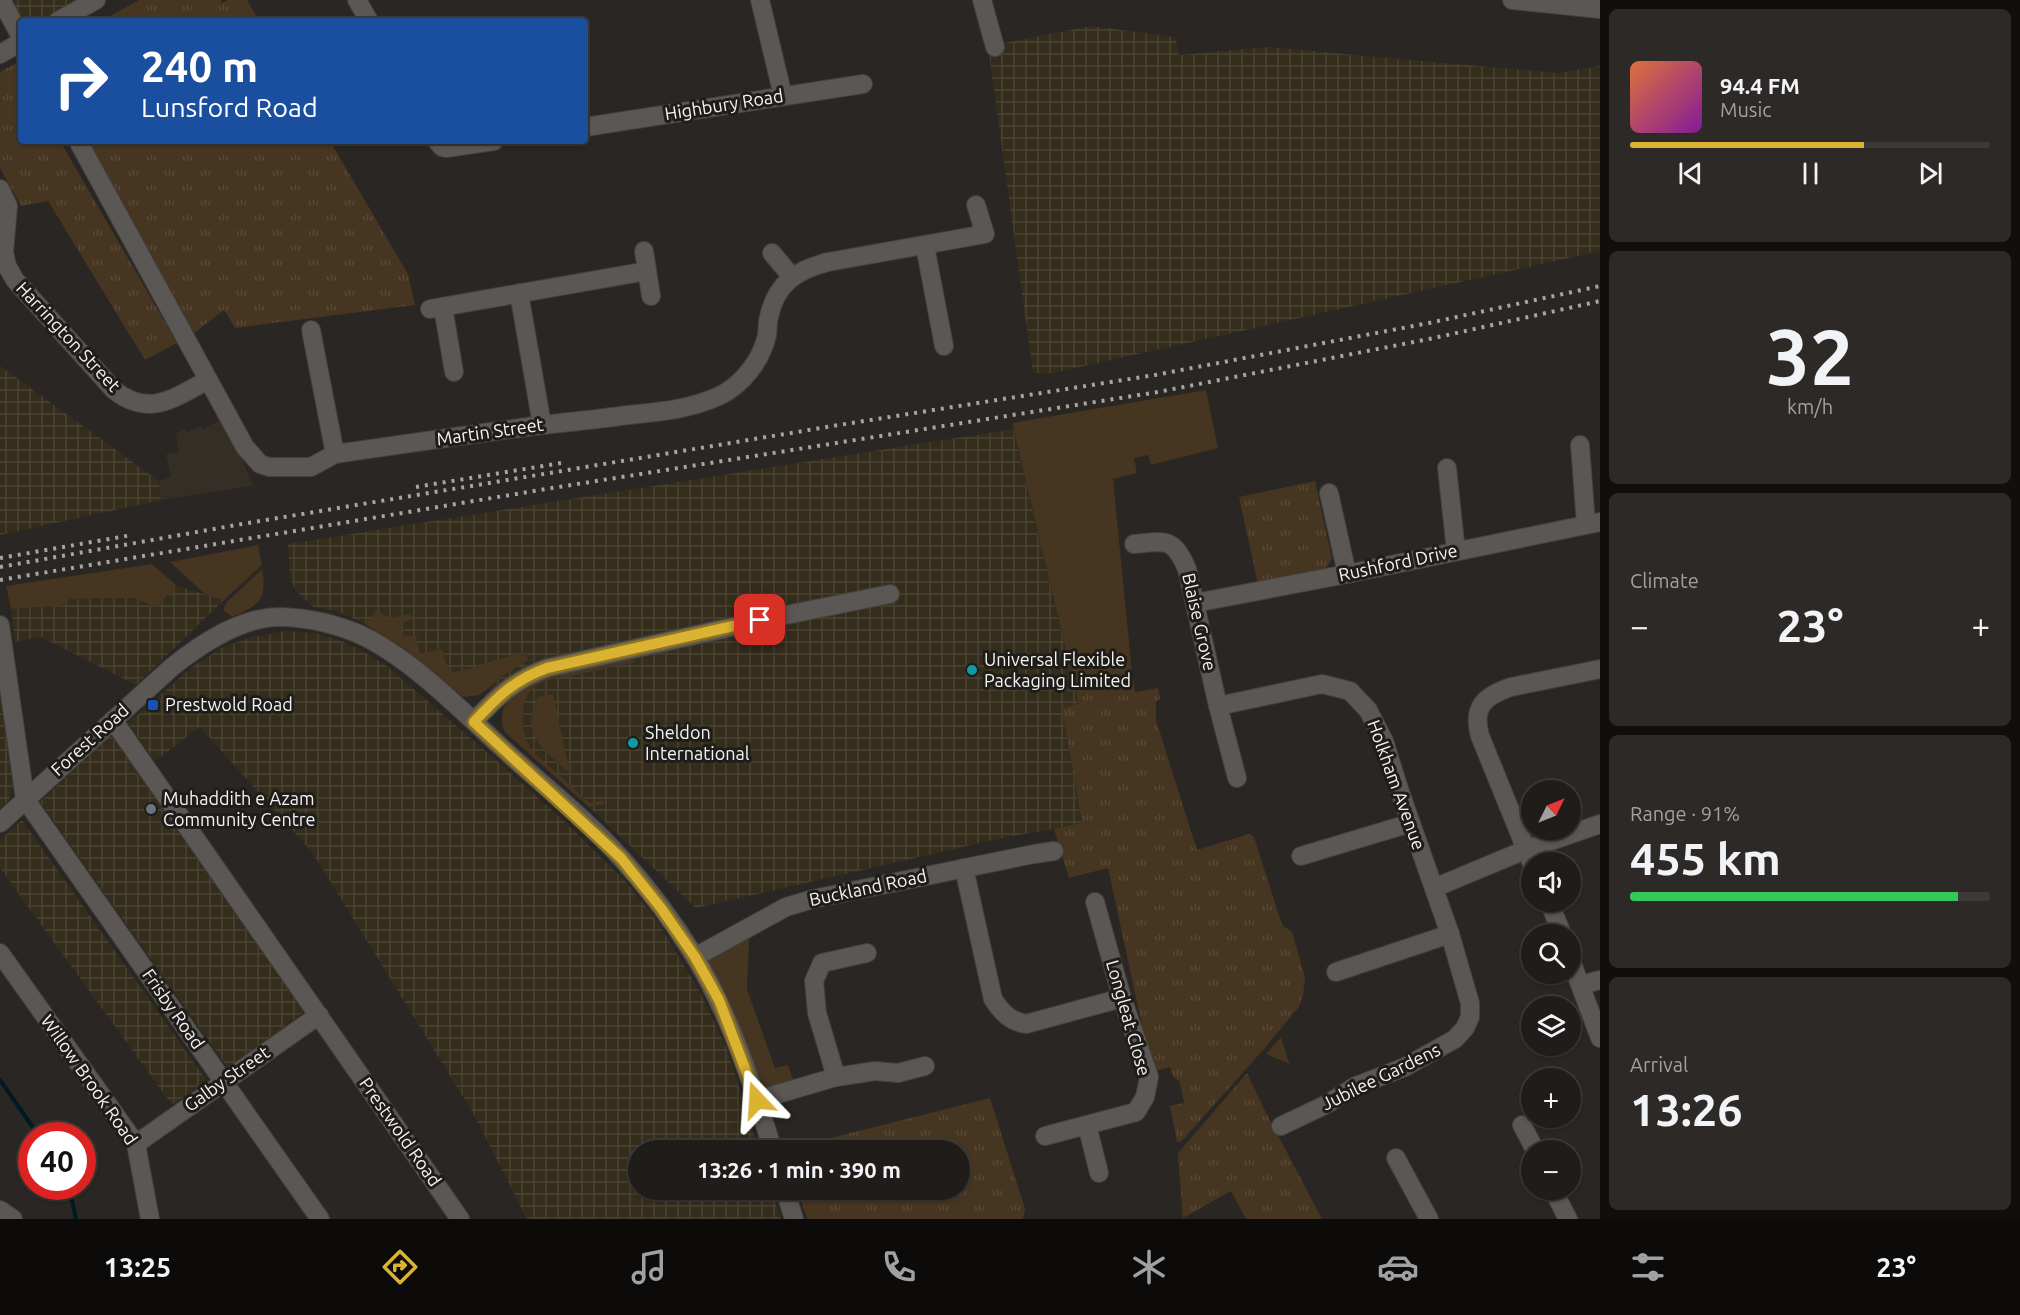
<!DOCTYPE html>
<html lang="en">
<head>
<meta charset="utf-8">
<style>
	body { margin:0; font-family:Ubuntu,sans-serif; background:#2c2927; color:#f1f3f6; height:100vh; display:flex; flex-direction:column; font-size:22px; white-space:nowrap }
	* { box-sizing:border-box; margin:0 }
	p { font-size:20px; color:#a1a1a2 }
	.icon { flex:none; width:33px; height:33px; fill:none; stroke:currentColor; stroke-width:2; stroke-linecap:round; stroke-linejoin:round }
	.map { position:relative; flex:1; overflow:hidden }
	.details { display:flex; flex-direction:column; gap:9px; padding:9px; background:#110f0e; width:420px }
	.details>* { flex:none }
	.banner { position:absolute; left:18px; top:18px; width:570px; height:126px; border-radius:6px; box-shadow:0 2px 4px #0004,0 0 0 2px #3c3a39; background:#1a4fa0; color:#fff; overflow:hidden }
	.needle { width:39px; rotate:47deg }
	.tools { position:absolute; left:1521px; top:780px; display:grid; gap:12px }
	.tools a { display:grid; place-items:center; width:60px; height:60px; border-radius:50%; background:#1f1c1a; box-shadow:0 2px 4px #0004,0 0 0 2px #3c3a39; font-size:30px }
	.speed { position:absolute; left:18px; top:1122px; display:flex; gap:12px; font-size:30px; font-weight:700; text-align:center }
	.speed>* { display:grid; place-content:center; width:78px; height:78px; border-radius:50%; background:#1f1c1a; box-shadow:0 2px 4px #0004,0 0 0 2px #3c3a39; line-height:1 }
	.speed .limit { border:9px solid #d22; background:#fff; color:#111 }
	.pin { position:absolute; display:grid; place-items:center; width:51px; height:51px; color:#fff; margin:-26px; border-radius:12px; box-shadow:0 3px 9px #0006 }
	.me { position:absolute; width:66px; margin:-33px; rotate:340deg; stroke-linejoin:round; filter:drop-shadow(0 0 4px #0008) }
	.turn { display:flex; align-items:center; gap:21px; height:126px; padding:0 24px; font-size:27px }
	.turn .icon { width:78px; height:78px; stroke-width:2.5 }
	.turn b { display:block; font-size:42px; line-height:51px }
	.big { font-size:45px; font-weight:700; line-height:1.1 }
	.details .card { flex:1; display:flex; flex-direction:column; justify-content:center; gap:9px; min-width:0; padding:0 21px; border-radius:9px; background:#2c2927 }
	.details .dial { align-items:center; gap:0 }
	.dial b { font-size:78px; line-height:1 }
	.song { display:flex; align-items:center; gap:18px }
	.cover { width:72px; height:72px; border-radius:9px; background:linear-gradient(135deg,hsl(20 70% 55%),hsl(290 70% 35%)) }
	.played { height:6px; border-radius:3px; background:linear-gradient(90deg,#dab333 65%,#3c3a39 65%) }
	.keys { display:flex; justify-content:space-around; direction:ltr }
	.heat { display:flex; justify-content:space-between; align-items:center; font-size:33px; direction:ltr }
	.charge { height:9px; border-radius:4px; background:linear-gradient(90deg,#34c759 91%,#3c3a39 0) }
	.trip { position:absolute; left:628px; top:1140px; width:342px; height:60px; border-radius:30px; background:#1f1c1a; box-shadow:0 2px 4px #0004,0 0 0 2px #3c3a39; font-weight:700; line-height:60px; text-align:center }
	.menu { display:flex; height:96px; justify-content:space-around; align-items:center; background:#0c0b0a; color:#a1a1a2 }
	.menu .icon { width:42px; height:42px }
	.menu .current { color:#dab333 }
	.menu b { font-size:27px; color:#f1f3f6 }
	main { display:flex; flex:1; min-height:0 }
	.map>svg:first-child { display:block }
</style>
</head>
<body>
<main>
<div class="map">
<svg width="1600" height="1219" viewBox="0 0 1600 1219">
	<defs>
		<pattern id="industrial-grid" width="8" height="8" patternUnits="userSpaceOnUse" patternTransform="scale(1.5)"><rect width="8" height="8" fill="#352d1c"/><path d="M0 4h8M4 0v8" fill="none" stroke="#494232"/></pattern>
		<pattern id="park-tufts" width="24" height="20" patternUnits="userSpaceOnUse" patternTransform="scale(1.5)"><rect width="24" height="20" fill="#463520"/><path d="M3 7l-1-3M5 7V3M7 7l1-3M15 17l-1-3M17 17v-4M19 17l1-3" fill="none" stroke="#584936"/></pattern>
	</defs>
	<rect width="100%" height="100%" fill="#292623"/>
	<!-- built -->
	<polygon fill="#342e26" points="220,420 242,459 253,486 161,500 159,481 171,477 166,454 179,452 176,434 184,429 188,432 201,426 203,429"/>
	<!-- industrial -->
	<g fill="url(#industrial-grid)">
		<polygon points="5,0 87,0 51,21 21,21"/>
		<polygon points="1091,26 1175,37 1179,55 1268,47 1558,73 1600,66 1600,251 1053,373 1033,373 988,46"/>
		<polygon points="0,366 159,481 161,500 0,535"/>
		<polygon points="1013,429 1079,705 1062,708 1082,824 1002,838 696,908 589,807 506,733 503,729 502,720 506,704 489,688 479,695 463,697 404,648 365,624 339,612 312,606 296,591 290,578 288,544"/>
		<polygon points="177,586 224,600 136,685 41,637 15,642 11,609 60,606 70,599 133,598 156,607"/>
		<polygon points="285,631 315,633 344,642 366,653 388,667 504,767 566,823 626,882 657,921 699,990 727,1049 759,1150 639,1150 639,1190 771,1190 781,1219 527,1219 473,1113 312,852 200,727 155,761 128,723 192,667 223,647 252,637"/>
		<polygon points="0,697 13,786 9,801 0,809"/>
		<polygon points="111,735 304,1012 228,1068 40,802"/>
		<polygon points="22,820 207,1081 172,1105 0,868 0,840"/>
	</g>
	<!-- grass -->
	<g fill="#463520">
		<polygon points="1206,390 1218,448 1151,465 1148,455 1134,458 1137,473 1113,479 1132,672 1074,684 1012,423"/>
		<polygon points="258,545 262,565 224,600 206,595 170,562"/>
		<polygon points="152,564 177,586 156,607 133,598 70,599 60,606 11,609 6,586"/>
		<path d="M262,569C268,600 258,606 232,617L223,610L226,603Z"/>
		<polygon points="378,609 387,618 410,614 411,620 401,623 404,637 416,635 420,654 442,649 449,673 478,667 477,665 526,652 528,660 504,675 479,695 463,697 404,648 365,624"/>
		<path d="M634,659L635,662C613,667 592,671 571,676C560,678 548,679 539,684C516,698 520,732 532,751L590,803L603,800L605,804L589,807L506,733C501,726 501,716 504,707C530,673 594,668 634,659Z"/>
		<path d="M553,694L569,769L567,771C541,747 520,734 538,697Z"/>
		<polygon points="745,929 749,941 747,989 775,1068 788,1065 795,1085 757,1100 695,957"/>
		<polygon points="1281,1037 1288,1060 1290,1064 1266,1054"/>
	</g>
	<!-- park -->
	<g fill="url(#park-tufts)">
		<polygon points="139,0 221,0 222,3 228,0 247,0 259,21 101,21"/>
		<polygon points="18,62 21,67 21,141 60,141 177,343 145,360 48,201 21,206 0,168 0,72"/>
		<polygon points="86,141 330,141 408,274 415,305 235,328 224,310 194,333"/>
		<polygon points="1315,481 1332,559 1321,575 1259,589 1239,497"/>
		<polygon points="1132,672 1135,692 1158,688 1160,699 1156,702 1156,720 1197,850 1249,834 1254,837 1282,925 1292,932 1305,977 1303,996 1298,1008 1263,1050 1181,1142 1177,1142 1170,1106 1184,1103 1180,1082 1173,1077 1170,1067 1152,1072 1108,868 1069,878 1054,829 1082,823 1062,708 1079,704 1074,684"/>
		<polygon points="1247,1073 1266,1113 1322,1219 1246,1219 1231,1191 1183,1218 1178,1156 1179,1152"/>
		<polygon points="990,1098 1025,1209 1023,1219 807,1219 798,1190 960,1190 960,1150 787,1150 787,1149"/>
	</g>
	<g fill="none" stroke-linecap="round" stroke-linejoin="round">
		<!-- stream -->
		<g stroke="#001a22" stroke-width="4">
			<polyline points="0,1080 39,1136"/>
			<polyline points="69,1186 76,1219"/>
		</g>
		<!-- minor casing -->
		<g stroke="#43413f" stroke-width="20">
			<g id="minor">
				<polyline points="1,0 21,37"/>
				<polyline points="357,0 369,21"/>
				<polyline points="760,0 783,96"/>
				<polyline points="982,0 995,47"/>
				<polyline points="1512,0 1600,9"/>
				<polyline points="58,21 96,0"/>
				<polyline points="0,54 21,42"/>
				<polyline points="585,127 863,84"/>
				<path d="M78,141L245,447L260,464L269,467H311L335,454C404,444 473,434 542,425C571,422 600,419 628,415C660,412 692,409 721,395C743,384 762,359 767,335C768,329 767,323 769,317C776,283 797,270 828,262L985,234L976,205"/>
				<polyline points="437,141 442,147 446,148 494,141"/>
				<path d="M0,189L8,206L4,252L7,266L15,280L114,390C149,418 174,398 208,380"/>
				<polyline points="925,246 944,346"/>
				<polyline points="644,251 651,296"/>
				<polyline points="772,253 792,277"/>
				<polyline points="519,293 542,425"/>
				<polyline points="443,307 454,372"/>
				<polyline points="430,309 647,271"/>
				<polyline points="311,330 335,454"/>
				<polyline points="1580,445 1586,524"/>
				<polyline points="1447,468 1456,551"/>
				<polyline points="1329,493 1347,574"/>
				<path d="M1134,544C1166,541 1173,537 1187,569L1218,706"/>
				<polyline points="1195,603 1347,574 1600,522"/>
				<polyline points="0,625 25,799 320,1219"/>
				<polyline points="113,720 460,1219"/>
				<path d="M474,721C498,696 513,681 547,668L781,616L890,594"/>
				<polyline points="1237,778 1218,706 1322,684 1350,691 1368,710 1384,741 1400,792 1450,934 1470,1003 1470,1017 1465,1028 1455,1039 1405,1067 1356,1086 1327,1104 1281,1126"/>
				<path d="M0,823L172,667C202,643 242,616 282,617C309,618 336,624 361,635C410,658 459,708 499,745C540,783 585,818 622,859C649,889 674,923 695,957C731,1017 752,1084 773,1150"/>
				<polyline points="1301,856 1411,823"/>
				<path d="M1532,864L1480,736C1472,707 1484,696 1511,687L1600,669"/>
				<path d="M964,868L993,999C1002,1013 1010,1021 1026,1024L1122,998"/>
				<polyline points="1434,888 1525,850 1600,824"/>
				<polyline points="1549,902 1562,934"/>
				<polyline points="0,953 136,1144 150,1219"/>
				<polyline points="695,957 786,907 813,899 1034,854 1054,851"/>
				<polyline points="1570,958 1600,1038"/>
				<polyline points="1336,972 1450,934"/>
				<polyline points="1581,985 1600,980"/>
				<polyline points="836,1077 817,1013 814,981 822,963 867,953"/>
				<polyline points="757,1100 836,1077 875,1071 898,1073 925,1066"/>
				<polyline points="1087,1125 1099,1173"/>
				<polyline points="1522,1125 1535,1150"/>
				<polyline points="1045,1136 1136,1112 1145,1097 1149,1077 1122,998 1095,902"/>
				<polyline points="136,1144 319,1015"/>
				<polyline points="1396,1158 1429,1219"/>
				<polyline points="785,1190 794,1219"/>
				<polyline points="1553,1190 1568,1219"/>
				<polyline points="0,1210 13,1219"/>
			</g>
		</g>
		<!-- minor -->
		<use href="#minor" stroke="#5a5754" stroke-width="18"/>
		<!-- rail -->
		<g stroke="#a7a6a3" stroke-width="4" stroke-dasharray="3 6" stroke-linecap="butt">
			<polyline points="416,487 561,463"/>
			<polyline points="0,558 132,535"/>
			<polyline points="0,567 242,524 839,425 1155,375 1429,323 1600,286"/>
			<polyline points="0,580 546,489 1158,392 1434,338 1600,301"/>
		</g>
	</g>
	<g fill="none" stroke-linecap="round" stroke-linejoin="round">
		<!-- route casing -->
		<g stroke="#8e7421" stroke-width="15">
			<path id="route" d="M757,1100L719,1000L695,957L661,908L621,858L474,722C497,697 514,680 547,668L760,620"/>
		</g>
		<!-- route -->
		<use href="#route" stroke="#dab333" stroke-width="10"/>
	</g>
	<!-- markers -->
	<g fill="#0f9aa8" stroke="#1f1d1a" stroke-width="2">
		<circle cx="972" cy="670" r="6"/>
		<circle cx="633" cy="743" r="6"/>
	</g>
	<rect fill="#1a4fb4" stroke="#1f1d1a" stroke-width="2" x="147" y="699" width="12" height="12" rx="3"/>
	<circle fill="#6b7280" stroke="#1f1d1a" stroke-width="2" cx="151" cy="809" r="6"/>
	<g text-anchor="middle" stroke-width="6" stroke-linejoin="round" paint-order="stroke">
		<!-- street labels -->
		<g font-size="18" fill="#f4f3f1" stroke="#1f1d1a">
			<text transform="translate(724 105) rotate(-9)" y="6">Highbury Road</text>
			<text transform="translate(68 337) rotate(47)" y="6">Harrington Street</text>
			<text transform="translate(490 432) rotate(-8)" y="6">Martin Street</text>
			<text transform="translate(1398 563) rotate(-12)" y="6">Rushford Drive</text>
			<text transform="translate(1199 622) rotate(77)" y="6">Blaise Grove</text>
			<text transform="translate(90 740) rotate(-42)" y="6">Forest Road</text>
			<text transform="translate(1396 785) rotate(70)" y="6">Holkham Avenue</text>
			<text transform="translate(868 888) rotate(-12)" y="6">Buckland Road</text>
			<text transform="translate(173 1009) rotate(55)" y="6">Frisby Road</text>
			<text transform="translate(1128 1018) rotate(74)" y="6">Longleat Close</text>
			<text transform="translate(1381 1077) rotate(-26)" y="6">Jubilee Gardens</text>
			<text transform="translate(227 1079) rotate(-35)" y="6">Galby Street</text>
			<text transform="translate(89 1080) rotate(55)" y="6">Willow Brook Road</text>
			<text transform="translate(400 1132) rotate(55)" y="6">Prestwold Road</text>
		</g>
		<!-- poi labels -->
		<g font-size="18" fill="#f4f3f1" stroke="#1f1d1a" text-anchor="start">
			<text x="984" y="666">Universal Flexible<tspan x="984" dy="21">Packaging Limited</tspan></text>
			<text x="165" y="711">Prestwold Road</text>
			<text x="645" y="739">Sheldon<tspan x="645" dy="21">International</tspan></text>
			<text x="163" y="805">Muhaddith e Azam<tspan x="163" dy="21">Community Centre</tspan></text>
		</g>
	</g>
</svg>
<div class="tools">
<a><svg class="needle" viewBox="-14 -14 28 28"><path d="M0-13l5 13h-10z" fill="#e53935"/><path d="M0 13l5-13h-10z" fill="#a1a1a2"/></svg></a>
<a><svg class="icon" aria-label="sound" viewBox="0 0 24 24"><path d="M4 9h4l5-4v14l-5-4H4zM17 9q2 3 0 6"/></svg></a>
<a><svg class="icon" aria-label="search" viewBox="0 0 24 24"><circle cx="10" cy="10" r="6"/><path d="M15 15l6 6"/></svg></a>
<a><svg class="icon" aria-label="layers" viewBox="0 0 24 24"><path d="M12 4l9 5-9 5-9-5zM3 14l9 5 9-5"/></svg></a>
<a>+</a>
<a>−</a>
</div>
<div class="speed"><div class="limit">40</div></div>
<div class="pin" style="left:760px;top:620px;background:#d93025"><svg class="icon" aria-label="arrive" viewBox="0 0 24 24"><path d="M6 21V4h12l-3 4 3 4H6"/></svg></div>
<svg class="me" style="left:757px;top:1100px" viewBox="-20 -20 40 40"><path d="M0-17L14 15 0 8-14 15z" fill="#dab333" stroke="#fff" stroke-width="4"/></svg>
<div class="trip">13:26 · 1 min · 390 m</div>
<div class="banner">
<div class="turn"><svg class="icon" aria-label="right" viewBox="0 0 24 24"><path d="M7 20v-9h11M14 6l5 5-5 5"/></svg><div><b>240 m</b>Lunsford Road</div></div>
</div>
</div>
<section class="details">
<div class="card">
<div class="song"><i class="cover"></i><div><b>94.4 FM</b><p>Music</p></div></div>
<div class="played"></div>
<div class="keys"><svg class="icon" aria-label="previous" viewBox="0 0 24 24"><path d="M18 5L8 12l10 7zM5 5v14"/></svg><svg class="icon" aria-label="pause" viewBox="0 0 24 24"><path d="M8 5v14M16 5v14"/></svg><svg class="icon" aria-label="next" viewBox="0 0 24 24"><path d="M6 5l10 7-10 7zM19 5v14"/></svg></div>
</div>
<div class="card dial"><b>32</b><p>km/h</p></div>
<div class="card"><p>Climate</p>
<div class="heat"><a>−</a><b class="big">23°</b><a>+</a></div>
</div>
<div class="card"><p>Range · 91%</p><b class="big">455 km</b><div class="charge"></div></div>
<div class="card"><p>Arrival</p><b class="big">13:26</b></div>
</section>
</main>
<nav class="menu">
<b>13:25</b>
<svg class="icon current" aria-label="directions" viewBox="0 0 24 24"><path d="M12 3l9 9-9 9-9-9zM9 14v-3h6M13 9l2 2-2 2"/></svg>
<svg class="icon" aria-label="music" viewBox="0 0 24 24"><path d="M9 18V5l10-2v13"/><circle cx="6" cy="18" r="3"/><circle cx="16" cy="16" r="3"/></svg>
<svg class="icon" aria-label="phone" viewBox="0 0 24 24"><path d="M5 4h4l2 5-3 2q2 4 5 5l2-3 5 2v4C11 20 4 13 5 4z"/></svg>
<svg class="icon" aria-label="climate" viewBox="0 0 24 24"><path d="M12 3v18M4 7l16 10M4 17L20 7"/></svg>
<svg class="icon" aria-label="car" viewBox="0 0 24 24"><path d="M5 17H2v-5l4-1 3-4h7l3 4 3 1v5h-3M9 17h6M6 11h13"/><circle cx="7" cy="17" r="2"/><circle cx="17" cy="17" r="2"/></svg>
<svg class="icon" aria-label="filters" viewBox="0 0 24 24"><path d="M4 7h16M4 17h16"/><circle cx="9" cy="7" r="2"/><circle cx="15" cy="17" r="2"/></svg>
<b>23°</b>
</nav>
</body>
</html>
